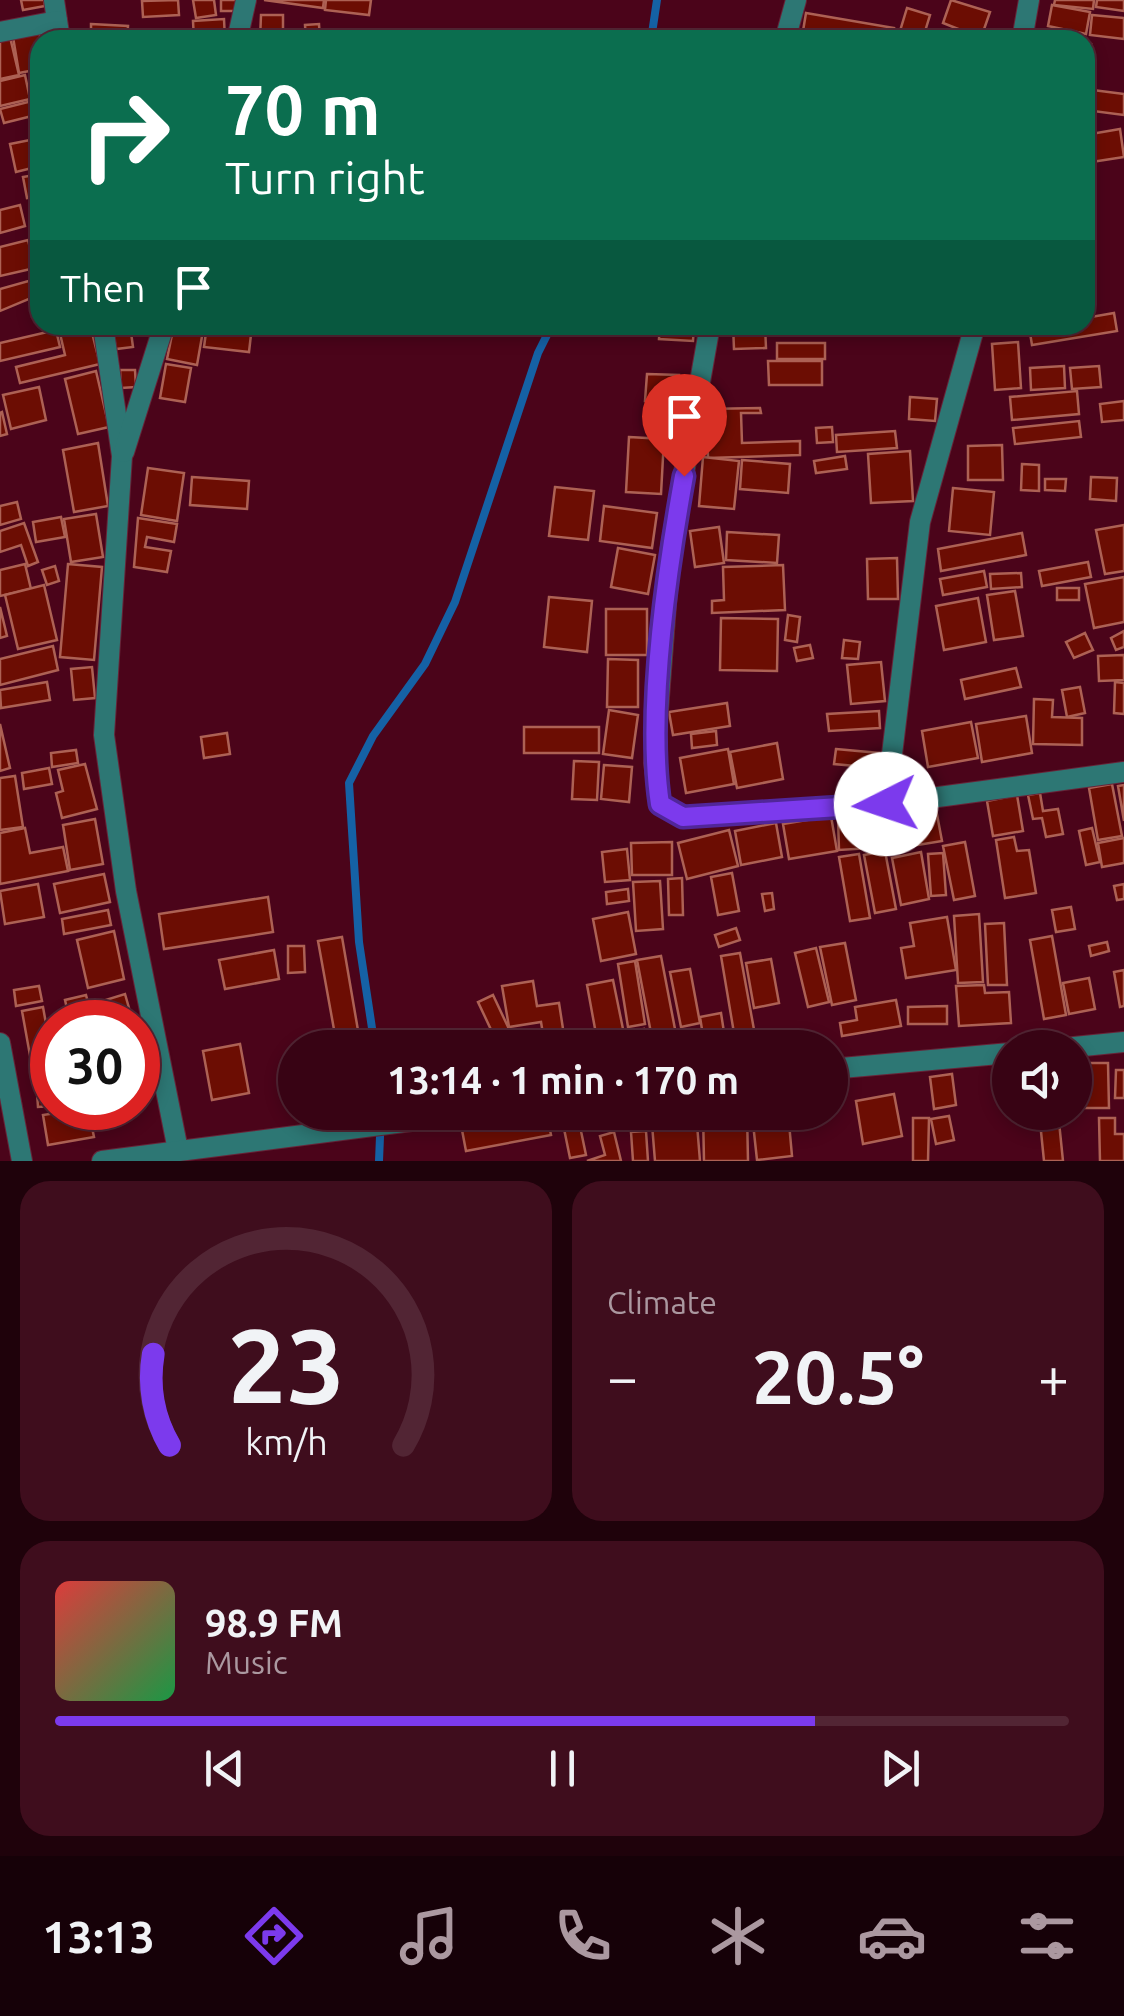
<!DOCTYPE html>
<html lang="en">
<head>
<meta charset="utf-8">
<style>
	body { margin:0; font-family:Ubuntu,sans-serif; background:#3f0d1d; color:#f1f3f6; height:100vh; display:flex; flex-direction:column; font-size:38px; white-space:nowrap }
	* { box-sizing:border-box; margin:0 }
	p { font-size:32px; color:#ab98a0 }
	.icon { flex:none; width:55px; height:55px; fill:none; stroke:currentColor; stroke-width:2; stroke-linecap:round; stroke-linejoin:round }
	.map { position:relative; height:1161px; overflow:hidden }
	.sheet { display:flex; flex-direction:column; gap:20px; padding:20px; background:#1f020b; flex:1 }
	.sheet>* { flex:none }
	.banner { position:absolute; left:30px; top:30px; width:1065px; height:305px; border-radius:30px; box-shadow:0 5px 15px #0003,0 0 0 2px #522534; background:#0b6e4f; color:#fff; overflow:hidden }
	.tools { position:absolute; left:992px; top:1030px; display:grid; gap:20px }
	.tools a { display:grid; place-items:center; width:100px; height:100px; border-radius:50%; background:#380314; box-shadow:0 5px 15px #0003,0 0 0 2px #522534; font-size:50px }
	.speed { position:absolute; left:30px; top:1000px; display:flex; gap:20px; font-size:50px; font-weight:700; text-align:center }
	.speed>* { display:grid; place-content:center; width:130px; height:130px; border-radius:50%; background:#380314; box-shadow:0 5px 15px #0003,0 0 0 2px #522534; line-height:1 }
	.speed .limit { border:15px solid #d22; background:#fff; color:#111 }
	.pin { position:absolute; display:grid; place-items:center; width:85px; height:85px; color:#fff; margin:-102px -42px; border-radius:50% 50% 50% 0; rotate:-45deg; box-shadow:0 0 10px #0007 }
	.pin .icon { rotate:45deg }
	.me { position:absolute; width:110px; margin:-55px; rotate:266deg; stroke-linejoin:round; filter:drop-shadow(0 0 8px #0008) }
	.turn { display:flex; align-items:center; gap:35px; height:210px; padding:0 30px; font-size:45px }
	.turn .icon { width:130px; height:130px; stroke-width:2.5 }
	.turn b { display:block; font-size:70px; line-height:85px }
	.then { display:flex; align-items:center; height:95px; padding:0 30px; background:#0003; gap:20px; font-size:38px }
	.big { font-size:75px; font-weight:700; line-height:1.1 }
	.sheet .widget { flex:1; display:flex; flex-direction:column; justify-content:center; gap:15px; min-width:0; padding:0 35px; border-radius:30px; background:#3f0d1d }
	.sheet .dial { align-items:center; gap:0 }
	.dial svg { height:260px; overflow:visible; fill:none; stroke:#522534; stroke-width:7; stroke-linecap:round; text-anchor:middle }
	.dial text { fill:#f1f3f6; stroke:none }
	.song { display:flex; align-items:center; gap:30px }
	.cover { width:120px; height:120px; border-radius:15px; background:linear-gradient(135deg,hsl(0 70% 55%),hsl(140 70% 35%)) }
	.played { height:10px; border-radius:5px; background:linear-gradient(90deg,#7c3aed 75%,#522534 75%) }
	.keys { display:flex; justify-content:space-around; direction:ltr }
	.heat { display:flex; justify-content:space-between; align-items:center; font-size:55px; direction:ltr }
	.sheet .tiles { flex:1; display:grid; gap:20px; grid-template-columns:1fr 1fr }
	.widget:last-child { grid-column:span 2 }
	.trip { position:absolute; left:278px; top:1030px; width:570px; height:100px; border-radius:50px; background:#380314; box-shadow:0 5px 15px #0003,0 0 0 2px #522534; font-weight:700; line-height:100px; text-align:center }
	.menu { display:flex; height:160px; justify-content:space-around; align-items:center; background:#160108; color:#ab98a0 }
	.menu .icon { width:70px; height:70px }
	.menu .active { color:#7c3aed }
	.menu b { font-size:45px; color:#f1f3f6 }
	.map>svg:first-child { display:block }
</style>
</head>
<body>
<div class="map">
<svg width="1124" height="1161" viewBox="0 0 1124 1161">
	<rect width="100%" height="100%" fill="#4b041a"/>
	<g fill="none" stroke-linecap="round" stroke-linejoin="round">
		<!-- stream -->
		<g stroke="#1561a5" stroke-width="8">
			<polyline points="651,40 657,0"/>
			<polyline points="375,1048 359,942 349,783 373,736 425,664 455,602 538,353 552,325"/>
			<polyline points="379,1161 381,1112"/>
		</g>
	</g>
	<!-- building -->
	<g fill="#6c0d03" stroke="#ad6154" stroke-width="2.5">
		<polygon points="21,0 44,0 45,6 23,10"/>
		<polygon points="178,0 179,15 143,17 142,1"/>
		<polygon points="193,0 214,0 216,15 196,18"/>
		<rect x="221" y="0" width="18" height="11"/>
		<polygon points="264,0 324,0 323,8"/>
		<polygon points="326,0 371,0 369,15 325,10"/>
		<polygon points="951,0 990,12 981,38 943,23"/>
		<polygon points="1055,0 1094,0 1093,9 1054,5"/>
		<polygon points="1097,0 1124,0 1124,11 1096,7"/>
		<polygon points="1052,5 1090,12 1086,34 1048,26"/>
		<polygon points="907,8 930,15 923,38 900,31"/>
		<polygon points="806,13 894,28 892,40 854,40 803,31"/>
		<polygon points="261,15 283,15 283,40 260,40"/>
		<polygon points="1092,15 1124,18 1124,39 1090,35"/>
		<polygon points="224,19 225,40 194,40 193,21"/>
		<polygon points="91,24 128,26 127,40 91,40"/>
		<polygon points="319,24 320,40 306,40 305,25"/>
		<polygon points="40,32 40,69 19,73 13,37"/>
		<polygon points="939,33 975,40 938,40"/>
		<polygon points="10,37 19,75 0,79 0,39"/>
		<polygon points="1085,43 1091,44 1085,83"/>
		<polygon points="25,75 30,99 0,106 0,81"/>
		<polygon points="1085,89 1124,94 1124,115 1085,110"/>
		<polygon points="40,99 40,114 4,123 0,109"/>
		<polygon points="1120,129 1124,157 1085,163 1085,135"/>
		<polygon points="40,138 40,166 16,172 10,144"/>
		<polygon points="40,174 40,196 27,198 23,177"/>
		<polygon points="40,200 40,238 38,238 30,203"/>
		<polygon points="20,205 25,226 0,233 0,210"/>
		<polygon points="28,240 35,268 0,276 0,247"/>
		<polygon points="32,280 36,296 0,311 0,289"/>
		<polygon points="1114,313 1117,331 1032,345 1029,327 1085,325 1085,318"/>
		<polygon points="58,325 90,325 100,364 20,383 16,367 65,355"/>
		<polygon points="112,325 130,325 133,347 116,349"/>
		<polygon points="174,325 204,325 197,365 167,359"/>
		<polygon points="207,325 252,326 249,352 204,347"/>
		<polygon points="660,325 694,325 693,341 659,339"/>
		<polygon points="733,325 765,325 766,348 734,349"/>
		<polygon points="56,330 60,347 0,361 0,343"/>
		<polygon points="1018,342 1021,388 995,390 992,344"/>
		<rect x="777" y="343" width="48" height="16"/>
		<polygon points="768,361 822,361 822,385 769,385"/>
		<polygon points="166,364 191,368 185,402 160,398"/>
		<polygon points="1064,366 1065,388 1031,390 1030,368"/>
		<polygon points="1099,366 1101,387 1072,389 1070,368"/>
		<polygon points="120,370 135,370 136,387 121,388"/>
		<polygon points="96,371 109,427 78,434 65,379"/>
		<polygon points="647,374 679,375 677,402 645,401"/>
		<polygon points="39,387 46,420 11,429 3,395"/>
		<polygon points="1077,391 1079,414 1012,420 1010,397"/>
		<polygon points="910,397 937,399 935,421 909,419"/>
		<polygon points="1124,401 1124,420 1102,422 1100,404"/>
		<polygon points="648,403 663,403 662,432 647,432"/>
		<polygon points="760,408 761,413 741,413 742,443 800,441 800,455 708,458 706,409"/>
		<polygon points="2,412 7,434 0,436 0,413"/>
		<polygon points="1079,421 1081,437 1015,444 1013,428"/>
		<polygon points="832,427 833,442 817,443 816,428"/>
		<polygon points="895,431 897,448 837,452 836,435"/>
		<polygon points="629,437 664,439 661,494 626,492"/>
		<polygon points="98,443 108,506 74,512 63,450"/>
		<polygon points="1002,445 1003,480 968,480 968,446"/>
		<polygon points="910,451 913,501 871,503 868,454"/>
		<polygon points="845,456 847,469 816,473 814,461"/>
		<polygon points="703,457 739,461 734,509 699,506"/>
		<polygon points="742,460 790,464 788,493 740,489"/>
		<polygon points="1022,464 1039,465 1039,491 1021,490"/>
		<polygon points="148,468 184,473 177,521 141,515"/>
		<polygon points="192,477 249,481 247,509 190,505"/>
		<polygon points="1091,477 1117,478 1116,501 1090,499"/>
		<polygon points="1045,479 1066,479 1065,491 1045,490"/>
		<polygon points="555,487 594,491 588,540 549,536"/>
		<polygon points="953,488 994,492 990,535 949,531"/>
		<polygon points="17,502 21,519 0,525 0,506"/>
		<polygon points="604,506 657,513 652,548 600,541"/>
		<polygon points="96,514 103,557 71,562 64,519"/>
		<polygon points="61,517 65,537 36,542 33,522"/>
		<polygon points="138,518 177,524 174,542 147,537 145,547 171,551 167,572 134,567"/>
		<polygon points="24,523 38,562 28,566 21,545 0,552 0,531"/>
		<polygon points="1124,525 1124,571 1105,574 1096,530"/>
		<polygon points="719,527 724,563 695,567 690,531"/>
		<polygon points="727,532 779,535 777,563 726,560"/>
		<polygon points="1022,533 1026,555 941,571 938,549"/>
		<polygon points="618,548 655,555 648,594 611,587"/>
		<polygon points="897,558 898,599 868,599 867,559"/>
		<polygon points="1088,562 1091,577 1042,586 1039,571"/>
		<polygon points="25,564 31,589 0,596 0,570"/>
		<polygon points="68,564 102,567 94,660 60,657"/>
		<polygon points="783,565 785,610 712,613 712,601 724,600 723,567"/>
		<polygon points="55,566 59,581 47,585 42,570"/>
		<polygon points="984,571 987,587 943,595 940,579"/>
		<polygon points="1021,573 1022,587 991,589 990,574"/>
		<polygon points="1124,577 1124,622 1094,628 1085,584"/>
		<polygon points="44,585 57,640 18,649 5,595"/>
		<rect x="1057" y="588" width="22" height="12"/>
		<polygon points="1015,591 1023,636 994,640 987,595"/>
		<polygon points="549,597 592,601 587,652 544,647"/>
		<polygon points="978,598 986,642 944,650 936,606"/>
		<polygon points="0,607 7,636 0,638"/>
		<rect x="606" y="609" width="41" height="46"/>
		<polygon points="788,615 800,617 797,642 785,640"/>
		<polygon points="721,618 778,619 777,671 720,670"/>
		<polygon points="1124,631 1124,647 1116,650 1111,638"/>
		<polygon points="1085,633 1093,650 1074,658 1066,642"/>
		<polygon points="844,640 860,642 858,659 842,658"/>
		<polygon points="810,645 813,658 797,661 794,648"/>
		<polygon points="53,646 58,670 0,685 0,659"/>
		<polygon points="1124,655 1124,680 1099,681 1098,656"/>
		<polygon points="608,659 638,660 638,707 607,707"/>
		<polygon points="881,662 885,701 851,704 847,665"/>
		<polygon points="92,667 95,698 74,700 71,669"/>
		<polygon points="1016,668 1021,687 965,699 961,680"/>
		<polygon points="47,682 50,700 1,708 0,690"/>
		<polygon points="1115,682 1124,683 1124,714 1114,713"/>
		<polygon points="1080,687 1085,713 1067,717 1062,690"/>
		<polygon points="1034,699 1053,700 1052,717 1082,718 1082,745 1033,744"/>
		<polygon points="727,703 730,726 673,735 669,712"/>
		<polygon points="609,710 638,715 632,758 603,754"/>
		<polygon points="879,711 880,728 829,731 827,714"/>
		<polygon points="1026,716 1032,753 982,762 976,724"/>
		<polygon points="971,722 978,758 928,767 922,731"/>
		<polygon points="0,724 10,768 0,771"/>
		<rect x="524" y="727" width="75" height="26"/>
		<polygon points="716,731 717,745 692,748 691,734"/>
		<polygon points="227,733 230,754 204,758 201,737"/>
		<polygon points="777,743 783,779 737,788 730,752"/>
		<polygon points="728,749 734,784 686,793 680,758"/>
		<polygon points="836,749 879,753 878,768 834,764"/>
		<polygon points="76,750 78,763 52,767 51,753"/>
		<polygon points="574,761 599,762 597,800 572,799"/>
		<polygon points="85,764 97,809 62,818 56,793 63,791 58,770"/>
		<polygon points="604,765 632,767 629,802 601,799"/>
		<polygon points="49,768 52,784 24,789 22,773"/>
		<polygon points="15,776 23,827 0,830 0,778"/>
		<polygon points="1112,784 1122,836 1098,840 1089,788"/>
		<polygon points="1124,785 1124,821 1118,786"/>
		<polygon points="1040,793 1043,811 1058,809 1063,834 1046,837 1042,818 1033,819 1028,795"/>
		<polygon points="1017,795 1023,831 993,836 987,801"/>
		<polygon points="935,804 942,841 893,849 886,812"/>
		<polygon points="831,816 837,851 789,859 783,824"/>
		<polygon points="886,816 887,847 839,850 838,818"/>
		<polygon points="95,819 103,864 70,870 63,825"/>
		<polygon points="776,823 782,857 741,865 735,831"/>
		<polygon points="25,828 30,853 63,847 68,871 0,884 0,833"/>
		<polygon points="1092,828 1100,862 1086,865 1079,831"/>
		<polygon points="729,830 738,866 687,879 678,843"/>
		<polygon points="1014,837 1017,851 1029,850 1036,893 1005,898 996,840"/>
		<polygon points="1124,838 1124,863 1102,867 1098,843"/>
		<polygon points="672,842 672,875 632,875 631,843"/>
		<polygon points="965,842 975,896 954,900 943,846"/>
		<polygon points="627,849 630,880 605,882 602,852"/>
		<polygon points="885,851 896,909 875,913 864,855"/>
		<polygon points="921,852 929,899 901,905 892,858"/>
		<polygon points="943,853 946,895 931,896 928,854"/>
		<polygon points="859,854 870,918 850,921 839,857"/>
		<polygon points="732,873 739,911 718,915 711,877"/>
		<polygon points="104,874 110,902 60,913 54,884"/>
		<polygon points="682,878 683,915 669,915 668,879"/>
		<polygon points="660,881 663,929 636,931 633,882"/>
		<polygon points="38,884 44,917 5,924 0,891"/>
		<polygon points="1124,884 1124,899 1117,900 1114,886"/>
		<polygon points="628,889 629,901 607,904 606,892"/>
		<polygon points="772,893 774,909 765,911 762,894"/>
		<polygon points="268,897 273,932 164,949 159,914"/>
		<polygon points="1071,907 1075,929 1056,932 1052,910"/>
		<polygon points="108,910 111,925 64,934 62,919"/>
		<polygon points="628,912 636,954 601,961 593,919"/>
		<polygon points="979,914 983,982 958,983 954,916"/>
		<polygon points="947,917 956,970 906,978 901,948 914,946 910,923"/>
		<polygon points="1004,923 1007,985 988,985 985,924"/>
		<polygon points="736,928 740,940 719,947 715,935"/>
		<polygon points="114,931 124,979 88,988 77,940"/>
		<polygon points="1052,936 1066,1015 1044,1019 1030,940"/>
		<polygon points="342,937 360,1042 337,1046 318,941"/>
		<polygon points="1107,942 1109,951 1091,956 1089,946"/>
		<polygon points="845,943 856,1000 832,1005 820,947"/>
		<polygon points="288,946 304,946 305,972 288,973"/>
		<polygon points="816,948 829,1002 808,1007 795,953"/>
		<polygon points="274,950 279,979 225,989 219,960"/>
		<polygon points="740,953 755,1035 735,1039 721,956"/>
		<polygon points="661,956 675,1029 651,1033 637,960"/>
		<polygon points="771,959 779,1003 754,1008 746,963"/>
		<polygon points="635,961 645,1024 628,1027 618,964"/>
		<polygon points="690,969 700,1023 681,1027 670,972"/>
		<polygon points="1124,970 1124,1006 1120,1007 1114,972"/>
		<polygon points="1089,978 1095,1009 1069,1014 1063,983"/>
		<polygon points="613,980 623,1029 596,1034 587,985"/>
		<polygon points="533,981 537,1006 559,1003 566,1048 495,1048 495,1043 543,1034 541,1022 509,1027 502,986"/>
		<polygon points="984,985 985,993 1009,992 1011,1023 959,1026 956,986"/>
		<polygon points="39,986 42,1001 16,1006 14,990"/>
		<polygon points="125,994 133,1022 105,1022 99,1002"/>
		<polygon points="86,995 93,1022 70,1022 65,1000"/>
		<polygon points="493,995 509,1029 494,1036 478,1002"/>
		<polygon points="896,1000 901,1026 842,1036 840,1023 857,1020 855,1007"/>
		<polygon points="947,1006 947,1024 908,1024 908,1007"/>
		<polygon points="43,1007 52,1057 31,1061 22,1011"/>
		<polygon points="721,1013 726,1045 749,1041 750,1048 705,1048 700,1017"/>
		<polygon points="644,1029 648,1048 599,1048 597,1037"/>
		<polygon points="588,1032 591,1048 567,1048 565,1036"/>
		<polygon points="696,1033 698,1048 651,1048 650,1039"/>
		<polygon points="240,1044 249,1093 212,1100 203,1051"/>
		<polygon points="52,1063 52,1106 38,1107 35,1064"/>
		<polygon points="1075,1063 1108,1063 1109,1108 1075,1108"/>
		<polygon points="1116,1070 1124,1070 1124,1098 1115,1098"/>
		<polygon points="952,1074 956,1105 934,1109 930,1077"/>
		<polygon points="837,1080 840,1098 830,1100 830,1081"/>
		<polygon points="894,1094 902,1136 863,1144 856,1101"/>
		<polygon points="88,1108 94,1137 48,1145 43,1115"/>
		<polygon points="597,1112 648,1112 649,1118 581,1131 586,1155 570,1158 562,1119"/>
		<polygon points="651,1112 696,1112 700,1161 655,1161"/>
		<polygon points="703,1112 747,1112 748,1161 704,1161"/>
		<polygon points="788,1112 792,1156 757,1160 752,1114"/>
		<polygon points="1039,1112 1058,1112 1063,1161 1044,1161"/>
		<polygon points="547,1115 551,1135 466,1151 462,1130"/>
		<polygon points="949,1116 954,1140 936,1144 931,1119"/>
		<polygon points="913,1118 929,1118 928,1161 913,1161"/>
		<polygon points="1099,1118 1115,1118 1115,1134 1124,1134 1124,1161 1100,1161"/>
		<polygon points="646,1131 648,1161 633,1161 631,1132"/>
		<polygon points="614,1132 621,1161 587,1161 605,1155 600,1136"/>
	</g>
	<g fill="none" stroke-linecap="round" stroke-linejoin="round">
		<!-- minor casing -->
		<g stroke="#672438" stroke-width="22">
			<g id="minor">
				<polyline points="54,0 60,40"/>
				<polyline points="0,32 57,21"/>
				<polyline points="237,40 246,0"/>
				<polyline points="785,40 796,0"/>
				<polyline points="1022,40 1029,0"/>
				<polyline points="103,325 122,456 104,735 126,891 178,1150"/>
				<polyline points="710,325 670,552 654,763 660,804 683,817 736,814 886,804 1124,772"/>
				<polyline points="124,452 164,325"/>
				<polyline points="886,804 920,522 975,325"/>
				<polyline points="0,1043 22,1161"/>
			</g>
		</g>
		<!-- tertiary casing -->
		<g stroke="#672438" stroke-width="22">
			<g id="tertiary">
				<polyline points="1064,1048 1124,1042"/>
				<polyline points="830,1069 1010,1053"/>
				<polyline points="102,1161 481,1112"/>
			</g>
		</g>
		<!-- minor -->
		<use href="#minor" stroke="#2d7774" stroke-width="20"/>
		<!-- tertiary -->
		<use href="#tertiary" stroke="#2d7774" stroke-width="20"/>
	</g>
	<g fill="none" stroke-linecap="round" stroke-linejoin="round">
		<!-- route casing -->
		<g stroke="#51269a" stroke-width="25">
			<path id="route" d="M684,476C667,570 646,711 660,804L683,817L886,804"/>
		</g>
		<!-- route -->
		<use href="#route" stroke="#7c3aed" stroke-width="18"/>
	</g>
</svg>
<div class="tools">
<a><svg class="icon" aria-label="sound" viewBox="0 0 24 24"><path d="M4 9h4l5-4v14l-5-4H4zM17 9q2 3 0 6"/></svg></a>
</div>
<div class="speed"><div class="limit">30</div></div>
<div class="pin" style="left:684px;top:476px;background:#d93025"><svg class="icon" aria-label="arrive" viewBox="0 0 24 24"><path d="M6 21V4h12l-3 4 3 4H6"/></svg></div>
<svg class="me" style="left:886px;top:804px" viewBox="-20 -20 40 40"><circle r="19" fill="#fff"/><path d="M0-13L10 11 0 6-10 11z" fill="#7c3aed"/></svg>
<div class="trip">13:14 · 1 min · 170 m</div>
<div class="banner">
<div class="turn"><svg class="icon" aria-label="right" viewBox="0 0 24 24"><path d="M7 20v-9h11M14 6l5 5-5 5"/></svg><div><b>70 m</b>Turn right</div></div>
<div class="then">Then<svg class="icon" aria-label="arrive" viewBox="0 0 24 24"><path d="M6 21V4h12l-3 4 3 4H6"/></svg></div>
</div>
</div>
<section class="sheet">
<div class="tiles">
<div class="widget dial"><svg viewBox="0 0 100 80">
<path d="M14 69A42 42 0 1 1 86 69"/>
<path d="M14 69A42 42 0 0 1 9 41" stroke="#7c3aed"/>
<text x="50" y="56" font-size="32" font-weight="700">23</text>
<text x="50" y="72" font-size="11">km/h</text>
</svg></div>
<div class="widget"><p>Climate</p>
<div class="heat"><a>−</a><b class="big">20.5°</b><a>+</a></div>
</div>
<div class="widget">
<div class="song"><i class="cover"></i><div><b>98.9 FM</b><p>Music</p></div></div>
<div class="played"></div>
<div class="keys"><svg class="icon" aria-label="previous" viewBox="0 0 24 24"><path d="M18 5L8 12l10 7zM5 5v14"/></svg><svg class="icon" aria-label="pause" viewBox="0 0 24 24"><path d="M8 5v14M16 5v14"/></svg><svg class="icon" aria-label="next" viewBox="0 0 24 24"><path d="M6 5l10 7-10 7zM19 5v14"/></svg></div>
</div>
</div>
</section>
<nav class="menu">
<b>13:13</b>
<svg class="icon active" aria-label="directions" viewBox="0 0 24 24"><path d="M12 3l9 9-9 9-9-9zM9 14v-3h6M13 9l2 2-2 2"/></svg>
<svg class="icon" aria-label="music" viewBox="0 0 24 24"><path d="M9 18V5l10-2v13"/><circle cx="6" cy="18" r="3"/><circle cx="16" cy="16" r="3"/></svg>
<svg class="icon" aria-label="phone" viewBox="0 0 24 24"><path d="M5 4h4l2 5-3 2q2 4 5 5l2-3 5 2v4C11 20 4 13 5 4z"/></svg>
<svg class="icon" aria-label="climate" viewBox="0 0 24 24"><path d="M12 3v18M4 7l16 10M4 17L20 7"/></svg>
<svg class="icon" aria-label="car" viewBox="0 0 24 24"><path d="M5 17H2v-5l4-1 3-4h7l3 4 3 1v5h-3M9 17h6M6 11h13"/><circle cx="7" cy="17" r="2"/><circle cx="17" cy="17" r="2"/></svg>
<svg class="icon" aria-label="filters" viewBox="0 0 24 24"><path d="M4 7h16M4 17h16"/><circle cx="9" cy="7" r="2"/><circle cx="15" cy="17" r="2"/></svg>
</nav>
</body>
</html>
